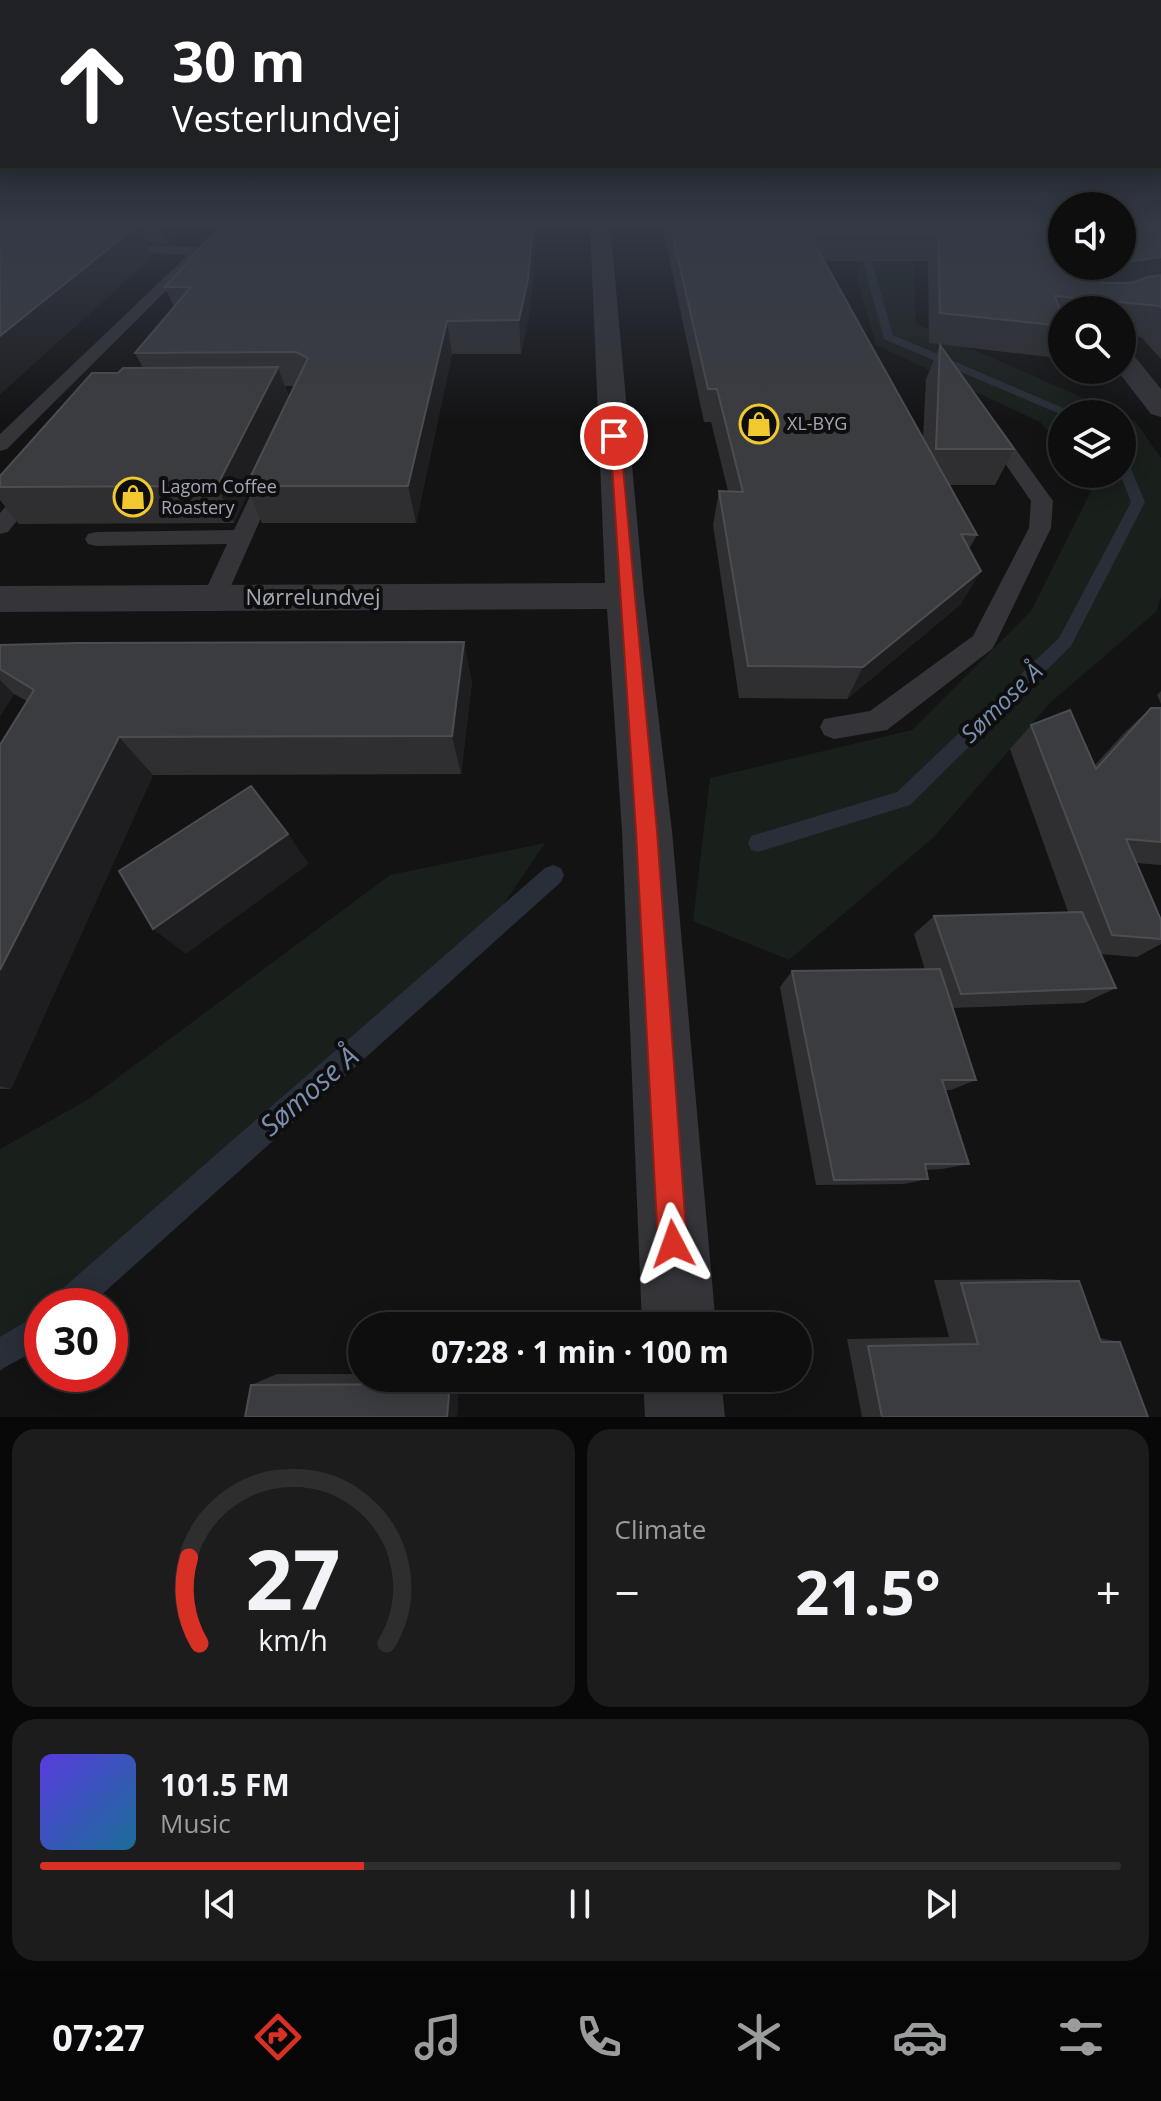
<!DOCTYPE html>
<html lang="en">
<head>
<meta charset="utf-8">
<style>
	body { margin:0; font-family:"Open Sans",sans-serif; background:#1c1c1d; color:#f1f3f6; height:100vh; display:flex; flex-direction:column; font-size:30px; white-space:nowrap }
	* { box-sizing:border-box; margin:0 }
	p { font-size:26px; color:#9b9c9e }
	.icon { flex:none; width:44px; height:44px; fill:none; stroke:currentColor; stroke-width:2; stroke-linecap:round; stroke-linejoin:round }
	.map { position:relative; height:1417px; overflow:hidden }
	.side { display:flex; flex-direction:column; gap:12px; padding:12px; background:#080808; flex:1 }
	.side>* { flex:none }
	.top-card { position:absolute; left:0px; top:0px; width:1162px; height:168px; box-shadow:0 4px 20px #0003,0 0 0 2px #2e2e2f; background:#202124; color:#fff; overflow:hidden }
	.buttons { position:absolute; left:1048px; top:192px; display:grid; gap:16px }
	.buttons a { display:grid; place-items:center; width:88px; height:88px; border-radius:50%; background:#0e0e0f; box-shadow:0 4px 20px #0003,0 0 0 2px #2e2e2f; font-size:40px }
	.speed { position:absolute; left:24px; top:1288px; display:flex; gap:16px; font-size:40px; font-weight:700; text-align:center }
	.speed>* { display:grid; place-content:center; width:104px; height:104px; border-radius:50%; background:#0e0e0f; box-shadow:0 4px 20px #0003,0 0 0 2px #2e2e2f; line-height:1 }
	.speed .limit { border:12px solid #d22; background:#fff; color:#111 }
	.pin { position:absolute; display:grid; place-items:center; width:68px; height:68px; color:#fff; margin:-34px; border:4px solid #fff; border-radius:50%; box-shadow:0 2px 8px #0007 }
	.me { position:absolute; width:88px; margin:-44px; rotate:356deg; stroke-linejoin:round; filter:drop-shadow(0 0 6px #0008) }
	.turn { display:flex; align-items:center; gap:28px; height:168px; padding:0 40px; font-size:36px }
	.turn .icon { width:104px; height:104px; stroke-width:2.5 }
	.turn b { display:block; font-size:56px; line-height:68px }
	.big { font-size:60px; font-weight:700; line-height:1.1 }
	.side .tile { flex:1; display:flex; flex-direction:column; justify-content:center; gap:12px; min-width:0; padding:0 28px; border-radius:24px; background:#1c1c1d }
	.side .dial { align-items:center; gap:0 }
	.dial svg { height:208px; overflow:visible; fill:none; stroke:#2e2e2f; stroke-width:7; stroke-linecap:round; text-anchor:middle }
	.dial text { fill:#f1f3f6; stroke:none }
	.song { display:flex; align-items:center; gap:24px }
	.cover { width:96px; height:96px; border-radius:12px; background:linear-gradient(135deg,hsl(250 70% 55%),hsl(200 70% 35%)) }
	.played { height:8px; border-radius:4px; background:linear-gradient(90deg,#d93025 30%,#2e2e2f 30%) }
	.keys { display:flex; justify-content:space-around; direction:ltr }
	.heat { display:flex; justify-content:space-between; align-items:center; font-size:44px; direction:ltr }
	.side .tiles { flex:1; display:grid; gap:12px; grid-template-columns:1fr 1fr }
	.tile:last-child { grid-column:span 2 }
	.trip { position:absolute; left:348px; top:1312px; width:464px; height:80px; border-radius:40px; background:#0e0e0f; box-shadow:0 4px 20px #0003,0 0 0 2px #2e2e2f; font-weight:700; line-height:80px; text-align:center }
	.tabs { display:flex; height:128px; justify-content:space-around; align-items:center; background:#060606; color:#9b9c9e }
	.tabs .icon { width:56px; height:56px }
	.tabs .on { color:#d93025 }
	.tabs b { font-size:36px; color:#f1f3f6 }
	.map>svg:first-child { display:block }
</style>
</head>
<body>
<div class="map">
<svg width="1161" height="1417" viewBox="0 0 1161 1417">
	<rect width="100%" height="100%" fill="#131314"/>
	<!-- green -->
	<g fill="#191f1b">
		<polygon points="861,224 920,249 914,262 916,324 1119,414 1062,414 1062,446 1040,422 876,345 857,280"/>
		<polygon points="1122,415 1135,421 1161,458 1161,597 1156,612 1051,702 934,837 789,960 693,921 710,778 912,730 1031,611 1095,483 1087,474 1122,474"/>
		<polygon points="545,843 451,982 76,1306 42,1306 42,1335 0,1372 0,1149 89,1099 390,875"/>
	</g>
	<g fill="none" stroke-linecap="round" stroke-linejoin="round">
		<!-- stream -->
		<g fill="#292f38" fill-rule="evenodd">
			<polygon points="884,241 888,244 872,262 893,335 1077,414 1062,415 884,339 863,262"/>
			<polygon points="1122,458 1128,462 1145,502 1071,646 910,805 758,852 751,850 748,843 751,836 897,792 1059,638 1131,502 1120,474"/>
			<polygon points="553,865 561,868 564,875 561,882 89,1306 51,1306 55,1295 545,868"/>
			<polygon points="42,1312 42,1347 0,1370 0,1337"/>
		</g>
		<!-- lane -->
		<g fill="#343439" fill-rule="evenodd">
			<polygon points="110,244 199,247 206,251 7,449 0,451 0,434 188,255 105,251 105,245"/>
			<polygon points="990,421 997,423 1053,501 1051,528 996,642 992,649 887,730 834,739 824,735 820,727 824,719 870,711 973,636 1029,528 1031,501 980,427"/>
			<polygon points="270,469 280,475 223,604 214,606 205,604 202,598 227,544 96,546 88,544 85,539 88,534 96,532 234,530 260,475"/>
			<polygon points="36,478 46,484 8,532 0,534 0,513 29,480"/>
		</g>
		<!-- street -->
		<g fill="#343439" fill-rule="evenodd">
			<polygon points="590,224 610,224 644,596 672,831 716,1326 642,1326 622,831 607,609 0,612 0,586 605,583"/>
			<polygon points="1122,350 1131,352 1161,389 1161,417 1151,414 1117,370 1122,370"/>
			<polygon points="643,1378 721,1378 725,1417 645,1417"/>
		</g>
	</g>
	<!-- wall -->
	<g fill="#2f2f32" fill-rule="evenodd">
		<polygon points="0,224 188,224 167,243 146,242 152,257 0,394"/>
		<path d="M222,224H537L530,311L521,354H452L416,523H262L249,491L234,523L19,524L0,500V476L118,373L143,368L135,353L174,307L165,287ZM285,386H295L289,398Z"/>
		<polygon points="662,224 1161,224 1161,359 1141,337 1122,335 1122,310 1062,310 1062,333 1049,357 929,343 928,261 824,261 923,438 926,379 940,345 1014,449 995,485 949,485 977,535 969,549 961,604 847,699 739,698 713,525 719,491 728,491 711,422 704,422"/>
		<polygon points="0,645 472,682 461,774 153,775 11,1089 0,1089 0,745 27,701 14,694 0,716"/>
		<polygon points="1161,691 1161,704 1157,695"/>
		<polygon points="1151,708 1161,708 1161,865 1136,863 1161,920 1161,944 1137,957 1100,954 1116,988 1084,1003 952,1008 976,1080 951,1090 946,1090 969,1164 942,1169 926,1170 928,1179 904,1184 816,1185 780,987 792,971 925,970 914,934 934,916 1068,912 1010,749 1031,725 1094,766 1125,732"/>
		<polygon points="1044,1279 1079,1281 1100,1338 1120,1342 1148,1417 862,1417 847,1339 949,1337 934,1280"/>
		<polygon points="277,1374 362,1374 362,1378 459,1378 457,1417 245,1417 251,1385"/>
	</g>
	<!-- shaded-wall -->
	<g fill="#1e1e20">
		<polygon points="159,224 188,224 167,243"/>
		<polygon points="533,224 537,224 530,311 521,354 519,320"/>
		<polygon points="138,225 152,257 0,394 0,336"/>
		<polygon points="1161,257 1161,283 1110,291 1092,300 1108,271 1118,266 1122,266 1122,264 1126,262"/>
		<polygon points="447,321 452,354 416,523 408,486"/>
		<polygon points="278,367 290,402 246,486 249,491 234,523 217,486"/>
		<polygon points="981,571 961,604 847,699 863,667"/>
		<polygon points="464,642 472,682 461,774 452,736"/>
		<polygon points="0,680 14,694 0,716"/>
		<polygon points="119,737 153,775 11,1089 0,1086 0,970"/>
		<polygon points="288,834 309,864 186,954 153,929"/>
		<polygon points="455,1378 459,1378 457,1417 447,1417 450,1384"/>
	</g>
	<!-- building -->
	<g fill="#3b3c40" stroke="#4c4d52" stroke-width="2">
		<polygon points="0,224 108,224 138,225 0,336"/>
		<polygon points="222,224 533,224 528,279 519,320 447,321 408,486 246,486 308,358 296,352 135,353 191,287 165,287"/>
		<polygon points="670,224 1062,224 1062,266 1118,266 1108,271 1101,283 1131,283 1148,277 1161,275 1161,308 1160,306 1055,296 1062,316 1062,326 940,313 938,233 809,234 977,535 961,534 981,571 863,667 748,666 719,491 743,492 717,389 708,389"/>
		<polygon points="1122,224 1161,224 1161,257 1126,262 1122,264"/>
		<polygon points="940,345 1014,449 936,449"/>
		<polygon points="278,367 217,486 0,487 0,476 92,373 118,373 123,368"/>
		<polygon points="464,642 452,736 119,737 0,970 0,745 34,690 0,669 0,645 78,643"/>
		<polygon points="1151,708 1161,708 1161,842 1126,839 1161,920 1161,939 1112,935 1031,725 1070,710 1096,769"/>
		<polygon points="251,786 288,834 153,929 119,871"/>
		<polygon points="1082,912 1116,988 961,994 934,916"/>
		<polygon points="940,969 976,1080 942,1080 969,1164 925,1164 928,1179 834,1180 792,971"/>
		<polygon points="1079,1281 1101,1342 1120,1342 1148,1417 882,1417 868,1346 978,1344 961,1283"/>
		<polygon points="450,1384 447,1417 245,1417 251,1385"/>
	</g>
	<!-- sky -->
	<linearGradient id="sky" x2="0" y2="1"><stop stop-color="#0a0a0b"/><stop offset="0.53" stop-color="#333945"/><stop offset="1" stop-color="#333945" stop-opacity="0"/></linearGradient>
	<rect width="1161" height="422" fill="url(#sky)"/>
	<!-- route -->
	<polygon fill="#d93025" stroke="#8d1f18" stroke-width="2" points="610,434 620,436 657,831 687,1244 683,1255 673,1259 662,1255 658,1244 636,831"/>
	<!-- icons -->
	<defs>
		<g id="shop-ring" transform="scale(2)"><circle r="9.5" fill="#0e0e0f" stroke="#f1c92e" stroke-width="1.5"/><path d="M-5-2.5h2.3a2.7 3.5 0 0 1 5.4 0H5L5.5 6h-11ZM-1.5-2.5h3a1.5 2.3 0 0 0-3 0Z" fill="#f1c92e"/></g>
	</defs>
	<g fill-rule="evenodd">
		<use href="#shop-ring" x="759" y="424"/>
		<use href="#shop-ring" x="133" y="497"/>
	</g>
	<g text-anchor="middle" stroke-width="8" stroke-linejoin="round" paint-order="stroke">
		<!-- far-poi labels -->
		<g font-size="18" fill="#a4a7b5" stroke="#0e0e0f" text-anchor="start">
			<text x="787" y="430">XL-BYG</text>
			<text x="161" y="493">Lagom Coffee<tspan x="161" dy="21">Roastery</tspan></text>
		</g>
		<!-- street labels -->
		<g font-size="22" fill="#a4a7b5" stroke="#0e0e0f">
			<text x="313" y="605">Nørrelundvej</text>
		</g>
		<!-- water labels -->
		<g font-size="24" font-style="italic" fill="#7b90b0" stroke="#0e0e0f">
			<text transform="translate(1002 703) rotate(-44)" y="8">Sømose Å</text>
		</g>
		<!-- near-water labels -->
		<g font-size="28" font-style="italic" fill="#7b90b0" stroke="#0e0e0f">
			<text transform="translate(309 1091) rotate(-41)" y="10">Sømose Å</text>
		</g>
	</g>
</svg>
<div class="buttons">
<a><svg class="icon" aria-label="sound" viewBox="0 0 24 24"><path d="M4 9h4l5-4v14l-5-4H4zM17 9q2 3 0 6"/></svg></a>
<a><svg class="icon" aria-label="search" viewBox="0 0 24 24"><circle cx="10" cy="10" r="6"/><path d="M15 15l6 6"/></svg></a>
<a><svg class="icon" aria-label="layers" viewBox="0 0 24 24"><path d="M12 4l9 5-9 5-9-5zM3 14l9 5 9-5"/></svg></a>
</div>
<div class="speed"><div class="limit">30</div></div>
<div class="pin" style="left:614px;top:436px;background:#d93025"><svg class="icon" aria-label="arrive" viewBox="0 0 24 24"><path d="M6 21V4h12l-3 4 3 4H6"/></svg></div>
<svg class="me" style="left:673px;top:1244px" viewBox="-20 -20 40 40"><path d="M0-17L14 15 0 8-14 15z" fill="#d93025" stroke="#fff" stroke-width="4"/></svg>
<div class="trip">07:28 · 1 min · 100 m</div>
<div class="top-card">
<div class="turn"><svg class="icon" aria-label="ahead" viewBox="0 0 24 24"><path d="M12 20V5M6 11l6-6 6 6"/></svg><div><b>30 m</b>Vesterlundvej</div></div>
</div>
</div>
<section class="side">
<div class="tiles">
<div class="tile dial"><svg viewBox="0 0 100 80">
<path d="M14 69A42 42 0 1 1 86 69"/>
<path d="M14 69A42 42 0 0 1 10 36" stroke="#d93025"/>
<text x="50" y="56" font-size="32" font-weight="700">27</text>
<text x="50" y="72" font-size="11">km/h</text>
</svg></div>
<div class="tile"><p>Climate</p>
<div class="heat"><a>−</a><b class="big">21.5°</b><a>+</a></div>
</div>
<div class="tile">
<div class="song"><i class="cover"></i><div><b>101.5 FM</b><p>Music</p></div></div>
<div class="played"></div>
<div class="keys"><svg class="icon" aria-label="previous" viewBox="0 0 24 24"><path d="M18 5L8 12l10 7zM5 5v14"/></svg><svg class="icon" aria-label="pause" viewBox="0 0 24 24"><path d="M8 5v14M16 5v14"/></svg><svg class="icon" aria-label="next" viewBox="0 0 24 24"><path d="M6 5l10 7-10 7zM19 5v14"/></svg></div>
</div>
</div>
</section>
<nav class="tabs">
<b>07:27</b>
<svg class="icon on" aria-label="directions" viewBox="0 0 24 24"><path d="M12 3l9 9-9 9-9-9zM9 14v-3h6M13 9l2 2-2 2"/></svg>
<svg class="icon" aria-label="music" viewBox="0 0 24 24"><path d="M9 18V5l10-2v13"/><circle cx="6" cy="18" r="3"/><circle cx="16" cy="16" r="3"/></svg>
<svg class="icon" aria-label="phone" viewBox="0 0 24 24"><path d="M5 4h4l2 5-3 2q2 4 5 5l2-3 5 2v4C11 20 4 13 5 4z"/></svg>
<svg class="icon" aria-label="climate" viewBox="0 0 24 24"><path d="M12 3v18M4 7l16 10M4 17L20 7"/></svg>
<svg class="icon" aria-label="car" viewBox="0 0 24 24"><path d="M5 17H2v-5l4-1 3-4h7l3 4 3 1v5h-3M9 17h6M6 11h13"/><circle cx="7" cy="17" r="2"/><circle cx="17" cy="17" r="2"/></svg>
<svg class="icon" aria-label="filters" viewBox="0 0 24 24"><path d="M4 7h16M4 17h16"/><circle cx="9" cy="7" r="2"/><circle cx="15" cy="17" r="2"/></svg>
</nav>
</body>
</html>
